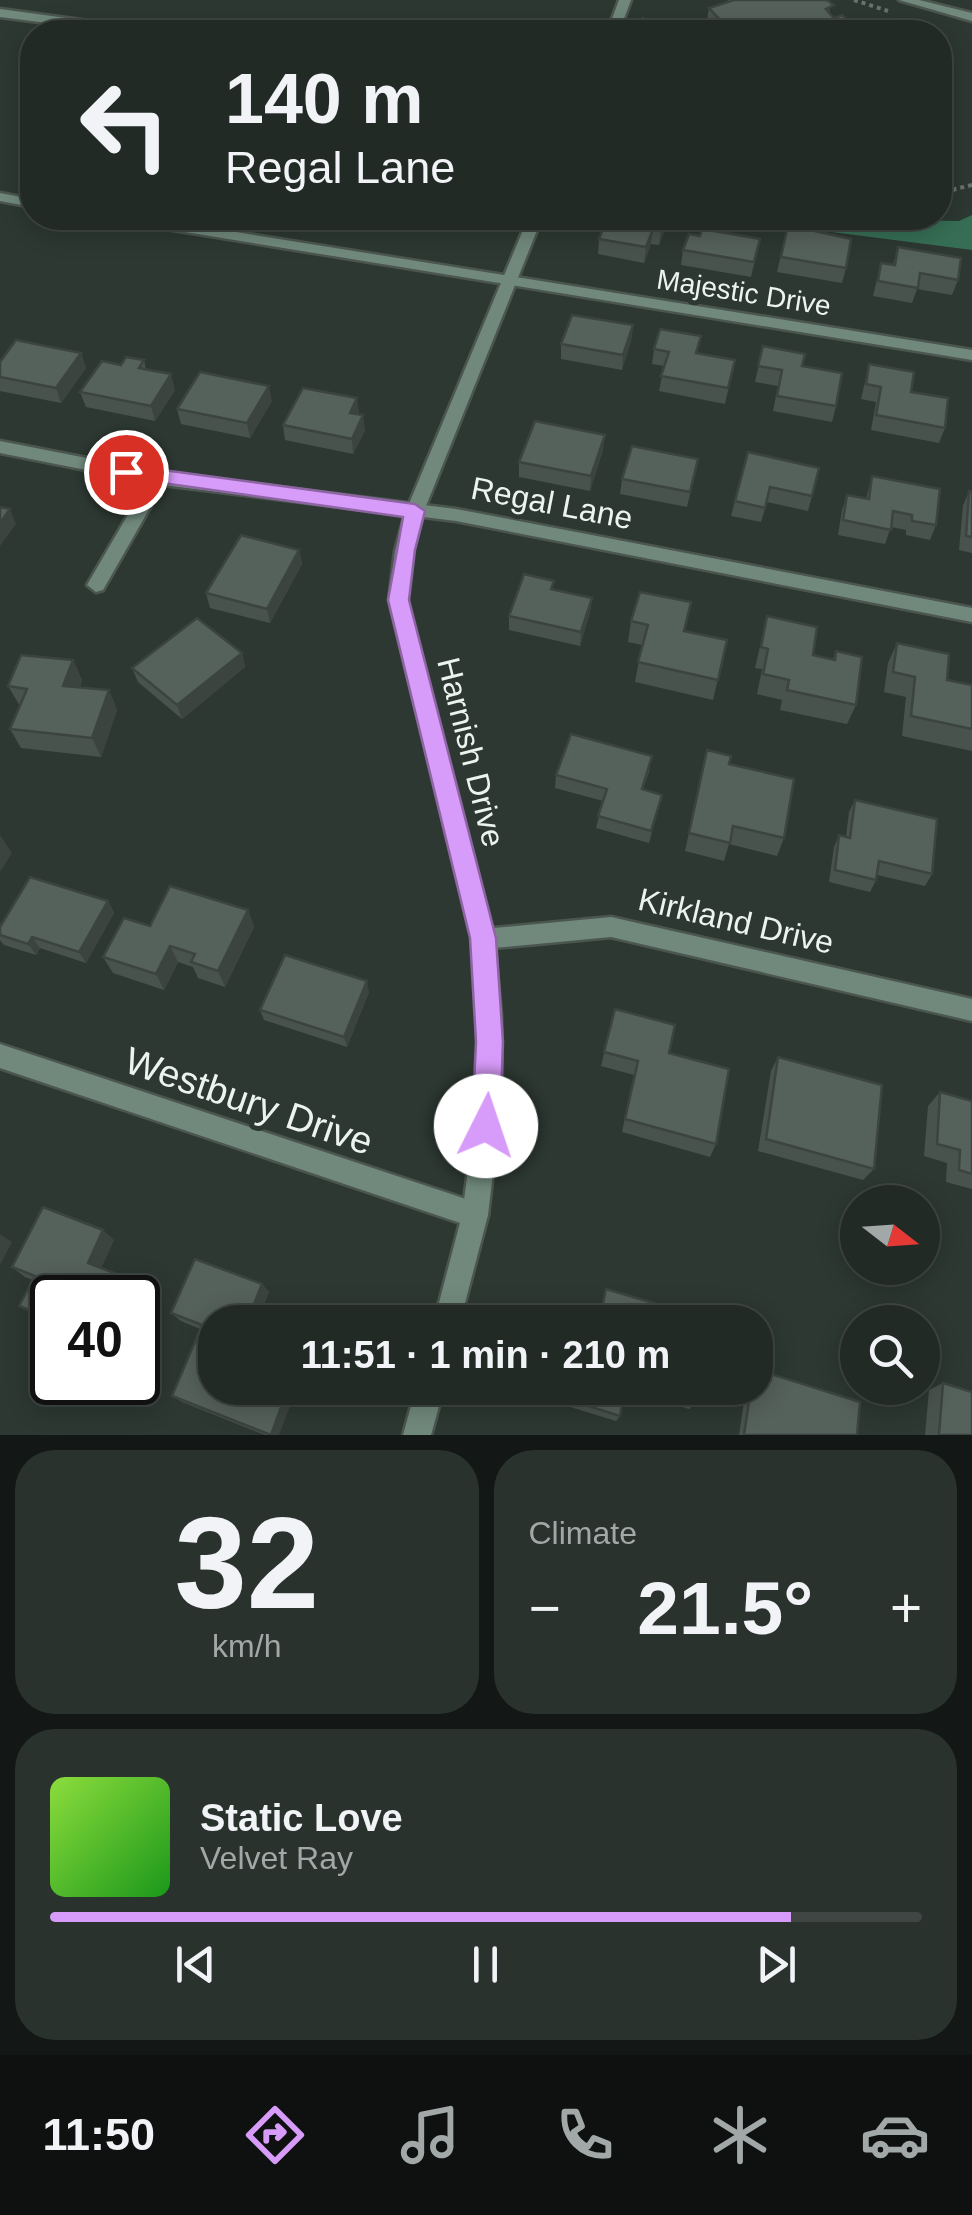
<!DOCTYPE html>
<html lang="en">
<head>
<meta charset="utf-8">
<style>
	body { margin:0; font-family:Helvetica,sans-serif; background:#2a322e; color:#f1f3f6; height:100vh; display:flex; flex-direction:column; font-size:38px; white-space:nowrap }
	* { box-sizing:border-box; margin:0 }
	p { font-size:32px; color:#a2a7a7 }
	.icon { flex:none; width:55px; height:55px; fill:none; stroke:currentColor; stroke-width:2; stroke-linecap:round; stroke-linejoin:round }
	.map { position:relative; height:1435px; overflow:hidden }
	.side { display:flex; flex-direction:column; gap:15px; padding:15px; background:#131715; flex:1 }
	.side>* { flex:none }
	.top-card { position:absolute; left:20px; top:20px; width:932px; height:210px; border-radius:40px; box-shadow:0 5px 25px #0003,0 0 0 2px #3f4643; background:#222a26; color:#f1f3f6; overflow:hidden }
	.needle { width:65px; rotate:107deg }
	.tools { position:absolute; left:840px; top:1185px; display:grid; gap:20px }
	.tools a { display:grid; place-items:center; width:100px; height:100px; border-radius:50%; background:#222a26; box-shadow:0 5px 25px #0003,0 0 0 2px #3f4643; font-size:50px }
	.speed { position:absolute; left:30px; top:1275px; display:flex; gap:20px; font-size:50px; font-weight:700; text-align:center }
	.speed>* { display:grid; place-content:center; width:130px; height:130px; border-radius:50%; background:#222a26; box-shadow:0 5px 25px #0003,0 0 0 2px #3f4643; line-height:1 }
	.speed .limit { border:5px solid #111; border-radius:15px; background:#fff; color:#111 }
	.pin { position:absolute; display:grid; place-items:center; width:85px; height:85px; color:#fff; margin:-42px; border:5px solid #fff; border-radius:50%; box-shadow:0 2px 10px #0007 }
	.me { position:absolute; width:110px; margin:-55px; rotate:4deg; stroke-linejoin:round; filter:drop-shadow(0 0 8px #0008) }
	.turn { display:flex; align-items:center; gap:35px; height:210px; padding:0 40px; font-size:45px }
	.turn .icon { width:130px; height:130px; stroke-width:2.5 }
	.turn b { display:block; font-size:70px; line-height:85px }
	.big { font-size:75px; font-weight:600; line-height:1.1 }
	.side .card { flex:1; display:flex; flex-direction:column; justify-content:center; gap:15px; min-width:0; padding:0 35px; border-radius:40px; background:#2a322e }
	.side .dial { align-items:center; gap:0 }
	.dial b { font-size:130px; line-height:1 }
	.song { display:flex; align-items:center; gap:30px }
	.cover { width:120px; height:120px; border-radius:15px; background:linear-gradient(135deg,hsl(90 70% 55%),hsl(120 70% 35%)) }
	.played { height:10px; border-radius:5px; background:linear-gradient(90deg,#d79bf9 85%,#3f4643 85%) }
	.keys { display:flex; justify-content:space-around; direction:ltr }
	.heat { display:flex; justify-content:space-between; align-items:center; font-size:55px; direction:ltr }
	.side .tiles { flex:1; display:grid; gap:15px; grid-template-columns:1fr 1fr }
	.card:last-child { grid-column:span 2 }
	.trip { position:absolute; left:198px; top:1305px; width:575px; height:100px; border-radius:40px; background:#222a26; box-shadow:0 5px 25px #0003,0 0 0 2px #3f4643; font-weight:600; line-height:100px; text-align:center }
	.tabs { display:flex; height:160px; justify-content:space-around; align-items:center; background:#0e110f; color:#a2a7a7 }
	.tabs .icon { width:70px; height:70px }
	.tabs .active { color:#d79bf9 }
	.tabs b { font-size:45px; color:#f1f3f6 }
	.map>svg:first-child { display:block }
</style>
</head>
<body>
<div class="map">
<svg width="972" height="1435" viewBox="0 0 972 1435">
	<rect width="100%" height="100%" fill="#2d3832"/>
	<!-- forest -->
	<polygon fill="#366e55" points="972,215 972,250 723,218 959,221"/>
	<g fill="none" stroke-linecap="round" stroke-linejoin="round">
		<!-- minor casing -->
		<g stroke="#4c5650" stroke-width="5">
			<g id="minor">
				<polygon points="899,0 919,0 972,13 972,21"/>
				<polygon points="0,9 140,28 146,32 117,32 0,17"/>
				<polygon points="0,193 32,199 32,207 0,201"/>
				<polygon points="117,218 148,218 972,350 972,360 124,222"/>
				<polygon points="0,441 158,472 456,509 972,608 972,622 456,521 163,485 103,590 96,592 87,585 147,482 0,453"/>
				<polygon points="611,917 972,999 972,1021 611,937 483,949 475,946 472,939 475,932 483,929"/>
				<polygon points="0,1044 475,1202 484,1206 488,1215 484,1224 475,1228 0,1068"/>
			</g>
		</g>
		<!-- tertiary casing -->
		<g stroke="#4c5650" stroke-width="5">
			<g id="tertiary">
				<polygon points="619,0 631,0 619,32 607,32"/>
				<polygon points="528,218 542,218 424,511 413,551 407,600 494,939 501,1015 502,1096 488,1215 460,1322 434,1322 462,1215 478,1096 477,1015 472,939 389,600 395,551 406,511"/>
				<polygon points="416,1388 444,1388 431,1435 403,1435"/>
			</g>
		</g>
		<!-- path -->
		<g stroke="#69736d" stroke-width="4" stroke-dasharray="4 4" stroke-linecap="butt">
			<polyline points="854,0 888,11"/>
			<polyline points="642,19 674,32"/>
			<polyline points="940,200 955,189 972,185"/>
		</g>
		<!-- minor -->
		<use href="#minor" fill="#71897d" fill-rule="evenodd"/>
		<!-- tertiary -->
		<use href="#tertiary" fill="#71897d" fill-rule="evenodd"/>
	</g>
	<!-- wall -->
	<g fill="#49534e">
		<polygon points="728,0 827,0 831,15 834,18 862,32 705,32 709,8 728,2"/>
		<polygon points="666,218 664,232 659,245 651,244 644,263 598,254 599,239 613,224"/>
		<polygon points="788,225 846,268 842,283 777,272"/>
		<polygon points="700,236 760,239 751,277 681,265 683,250"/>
		<polygon points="898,247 958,280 952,295 917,289 912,303 873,296 881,263 893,265"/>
		<polygon points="633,325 631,341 622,370 561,359 561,344"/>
		<polygon points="763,346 802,366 836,406 832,422 773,411 778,386 755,382"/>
		<polygon points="654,349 698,353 735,360 725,404 659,391 664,366 652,364"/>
		<polygon points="81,353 86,368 61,403 0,391 0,362"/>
		<polygon points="144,360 146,370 175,390 155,421 86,407 80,392 121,365"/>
		<polygon points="869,364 911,392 945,428 939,443 871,430 876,402 861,399"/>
		<polygon points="357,398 358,414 365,430 353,454 285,440 283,425"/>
		<polygon points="272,401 250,438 181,424 177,409"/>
		<polygon points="603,450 590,491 519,477 519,462"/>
		<polygon points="748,452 812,496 808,511 767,502 761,522 731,516"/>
		<polygon points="698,459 687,507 620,494 622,479"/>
		<polygon points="872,476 936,525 930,540 906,535 906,530 891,527 885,544 838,535 842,510 847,495 866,499"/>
		<polygon points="969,491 972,492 972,553 959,550 963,506"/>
		<polygon points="299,550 302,564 270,623 210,608 206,593"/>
		<polygon points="553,589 592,598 590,612 580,646 509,630 509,616"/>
		<polygon points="767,616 813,655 833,659 836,651 856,705 847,724 780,710 782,700 757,694 762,669 755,668"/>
		<polygon points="631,621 727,640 713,700 635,682 642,645 628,642"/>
		<polygon points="897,643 947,680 972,685 972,751 902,736 906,697 884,692 888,663"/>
		<polygon points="242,653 245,667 182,719 138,682 132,668"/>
		<polygon points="73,660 82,680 80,687 109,690 117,710 101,757 21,748 10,729 20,706 8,686"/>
		<polygon points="707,750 729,764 784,838 777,856 729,844 724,861 685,851"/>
		<polygon points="650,769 643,789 662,795 649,843 596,828 603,801 555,788 556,775"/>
		<polygon points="855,800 932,874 925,886 877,875 876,880 870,892 829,882 834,847 839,835 846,837 849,812"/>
		<polygon points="108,901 114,913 86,963 40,948 36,955 4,945 0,940 0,927"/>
		<polygon points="248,910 254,927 225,987 198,978 193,967 178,962 164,990 113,973 103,957 150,926"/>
		<polygon points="369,992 347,1047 264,1020 260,1010"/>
		<polygon points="615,1009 669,1053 716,1144 710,1157 622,1132 634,1075 601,1066"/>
		<polygon points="778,1057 874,1169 863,1180 758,1151 771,1071"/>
		<polygon points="940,1092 972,1101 972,1189 946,1182 947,1163 924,1156 928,1106"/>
		<polygon points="114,1240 101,1268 135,1281 145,1290 52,1298 52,1322 33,1314 19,1306 33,1280 25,1277 12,1267"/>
		<polygon points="262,1284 269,1292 257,1322 215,1322 279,1435 265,1435 182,1402 172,1396 200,1329 181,1321 171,1313"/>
		<polygon points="943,1383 972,1435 925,1435 929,1390"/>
		<polygon points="571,1388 698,1388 695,1404 689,1409 625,1390 620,1416 616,1421 567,1406"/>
		<polygon points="746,1388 755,1388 857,1435 739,1435"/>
	</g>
	<!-- shaded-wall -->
	<g fill="#3c4440">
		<polygon points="666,218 664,232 659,245 661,230"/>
		<polygon points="653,229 651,244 644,263 646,247"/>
		<polygon points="633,325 631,341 622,370 623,355"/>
		<polygon points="81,353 86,368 61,403 56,388"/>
		<polygon points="171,374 175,390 155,421 151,406"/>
		<polygon points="269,386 272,401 250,438 247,423"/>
		<polygon points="357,398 359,413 352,428 350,413"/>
		<polygon points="363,415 365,430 353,454 352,439"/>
		<polygon points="605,435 603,450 590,491 591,476"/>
		<polygon points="10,509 16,524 0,546 0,523"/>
		<polygon points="299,550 302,564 270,623 267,609"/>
		<polygon points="592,598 590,612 580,646 581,632"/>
		<polygon points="242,653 245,667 182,719 177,705"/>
		<polygon points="73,660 82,680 73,705 63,686"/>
		<polygon points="109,690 117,710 101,757 92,738"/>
		<polygon points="0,835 12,853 0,872"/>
		<polygon points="108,901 114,913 86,963 79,952"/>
		<polygon points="248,910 254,927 225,987 218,971"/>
		<polygon points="32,937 40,948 36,955 28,944"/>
		<polygon points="170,946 178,962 164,990 156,974"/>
		<polygon points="367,981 369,992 347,1047 344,1037"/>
		<polygon points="103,1230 114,1240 99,1272 88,1263"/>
		<polygon points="0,1234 12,1242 0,1265"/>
		<polygon points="135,1281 145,1290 138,1306 138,1298 127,1298"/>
		<polygon points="262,1284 269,1292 257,1322 247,1322"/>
		<polygon points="288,1388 297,1388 279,1435 271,1435"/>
	</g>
	<!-- building -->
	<g fill="#55615b" stroke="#3c4440" stroke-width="2.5">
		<polygon points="734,0 827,0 834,5 826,9 834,18 842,15 862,32 745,32 737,23 723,23 709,8"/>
		<polygon points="616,218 666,218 661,230 653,229 646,247 599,239 605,223 613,224"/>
		<polygon points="788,225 851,239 846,268 781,257"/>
		<polygon points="702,229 760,239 754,262 683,250 689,234 700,236"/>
		<polygon points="898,247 961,258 958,280 920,273 918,288 878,281 881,263 895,265"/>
		<polygon points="572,315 633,325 623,355 561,344"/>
		<polygon points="660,329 701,336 696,353 735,360 728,388 661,376 669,352 654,349"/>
		<polygon points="16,340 81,353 56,388 0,377 0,362"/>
		<polygon points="763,346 805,354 802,366 842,373 836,406 777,396 782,370 758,366"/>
		<polygon points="126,357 144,360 139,368 171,374 151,406 80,392 102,361 121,365"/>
		<polygon points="869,364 914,372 911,392 948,398 945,428 876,415 881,387 866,384"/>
		<polygon points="200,372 269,386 247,423 177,409"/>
		<polygon points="303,388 357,398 350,413 363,415 352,439 283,425"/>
		<polygon points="535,421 605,435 591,476 519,462"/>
		<polygon points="632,446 698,459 690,492 622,479"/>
		<polygon points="748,452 819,468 812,496 770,487 765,508 735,501"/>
		<polygon points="872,476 940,489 936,525 912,521 912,515 893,511 891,530 843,520 847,495 869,499"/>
		<polygon points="969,491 972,492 972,537 966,536"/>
		<polygon points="0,507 10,509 0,523"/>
		<polygon points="241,535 299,550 267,609 206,593"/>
		<polygon points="524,574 554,581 551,589 592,598 581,632 509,616"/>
		<polygon points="640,592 691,602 684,631 727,640 718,680 638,662 648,625 631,621"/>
		<polygon points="767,616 817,627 813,655 835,660 836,651 862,657 856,705 787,690 789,680 763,674 768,649 761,647"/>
		<polygon points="197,618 242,653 177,705 132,668"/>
		<polygon points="897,643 949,654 947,680 972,685 972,729 911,716 915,677 893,672"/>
		<polygon points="21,655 73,660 63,686 109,690 92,738 10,729 27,689 8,686"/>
		<polygon points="571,734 652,756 642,789 662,795 651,831 598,816 607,789 556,775"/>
		<polygon points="707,750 731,756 729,764 794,779 784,838 733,826 730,843 689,833"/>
		<polygon points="855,800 937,819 932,874 879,861 876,880 835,870 839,835 850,838"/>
		<polygon points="30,877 108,901 79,952 32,937 28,944 0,935 0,927"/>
		<polygon points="170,886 248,910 218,971 191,962 195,954 170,946 156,974 103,957 124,918 150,926"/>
		<polygon points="285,955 367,981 344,1037 260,1010"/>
		<polygon points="615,1009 675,1025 669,1053 729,1069 716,1144 625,1119 638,1061 604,1052"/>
		<polygon points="778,1057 882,1085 874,1169 766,1139"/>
		<polygon points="940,1092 972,1101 972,1174 959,1170 960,1150 937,1144"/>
		<polygon points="43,1207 103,1230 88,1263 135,1281 127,1298 52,1298 52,1319 19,1306 35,1276 12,1267"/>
		<polygon points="195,1259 262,1284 247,1322 215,1322 215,1388 288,1388 271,1435 172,1396 202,1325 171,1313"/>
		<polygon points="606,1289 708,1319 708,1322 599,1322"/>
		<polygon points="755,1369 860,1402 857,1435 744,1435 751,1388 755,1388"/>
		<polygon points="943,1383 972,1392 972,1435 939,1435"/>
		<polygon points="572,1388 625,1388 620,1416 569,1400"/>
		<polygon points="643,1388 698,1388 695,1404"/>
	</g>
	<!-- route -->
	<polygon fill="#d79bf9" stroke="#8c65a2" stroke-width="2.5" points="126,465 415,504 425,511 415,550 409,600 496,938 503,1042 500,1126 496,1136 486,1140 476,1136 472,1126 476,1042 470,938 388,600 403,517 120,477 120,467"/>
	<g text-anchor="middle" stroke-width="10" stroke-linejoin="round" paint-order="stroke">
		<!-- far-street labels -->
		<g font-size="28" fill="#edf4f0" stroke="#2d3832">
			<text transform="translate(744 292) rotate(9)" y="10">Majestic Drive</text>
		</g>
		<!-- street labels -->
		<g font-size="32" fill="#edf4f0" stroke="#2d3832">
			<text transform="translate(552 503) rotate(11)" y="11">Regal Lane</text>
			<text transform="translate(471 752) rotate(76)" y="11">Harnish Drive</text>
			<text transform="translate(736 921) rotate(13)" y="11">Kirkland Drive</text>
		</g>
		<!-- near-street labels -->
		<g font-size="38" fill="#edf4f0" stroke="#2d3832">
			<text transform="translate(249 1101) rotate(19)" y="13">Westbury Drive</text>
		</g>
	</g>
</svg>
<div class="tools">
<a><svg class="needle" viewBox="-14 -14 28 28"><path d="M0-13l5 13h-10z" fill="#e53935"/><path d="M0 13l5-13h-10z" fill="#a2a7a7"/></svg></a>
<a><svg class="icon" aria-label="search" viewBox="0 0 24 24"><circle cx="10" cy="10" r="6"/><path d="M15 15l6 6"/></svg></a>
</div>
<div class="speed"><div class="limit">40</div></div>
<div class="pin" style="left:126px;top:472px;background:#d93025"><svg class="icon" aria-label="arrive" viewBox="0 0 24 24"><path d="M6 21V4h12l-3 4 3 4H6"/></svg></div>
<svg class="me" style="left:486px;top:1126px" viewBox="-20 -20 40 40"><circle r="19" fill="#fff"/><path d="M0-13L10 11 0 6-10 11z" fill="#d79bf9"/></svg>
<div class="trip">11:51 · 1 min · 210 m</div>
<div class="top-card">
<div class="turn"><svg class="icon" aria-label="left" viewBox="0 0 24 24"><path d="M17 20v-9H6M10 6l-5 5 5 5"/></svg><div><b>140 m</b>Regal Lane</div></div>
</div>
</div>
<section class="side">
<div class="tiles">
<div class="card dial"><b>32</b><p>km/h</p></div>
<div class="card"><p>Climate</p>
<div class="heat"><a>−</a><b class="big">21.5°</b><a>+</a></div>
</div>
<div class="card">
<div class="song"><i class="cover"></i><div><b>Static Love</b><p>Velvet Ray</p></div></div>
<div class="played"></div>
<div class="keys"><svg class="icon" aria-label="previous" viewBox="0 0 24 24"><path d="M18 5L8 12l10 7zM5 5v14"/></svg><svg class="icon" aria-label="pause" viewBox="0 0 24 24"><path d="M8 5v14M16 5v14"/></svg><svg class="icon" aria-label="next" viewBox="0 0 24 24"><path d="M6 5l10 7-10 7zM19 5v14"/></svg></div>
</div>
</div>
</section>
<nav class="tabs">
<b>11:50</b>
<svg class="icon active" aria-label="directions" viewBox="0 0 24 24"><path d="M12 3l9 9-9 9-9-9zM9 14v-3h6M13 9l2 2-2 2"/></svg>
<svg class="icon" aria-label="music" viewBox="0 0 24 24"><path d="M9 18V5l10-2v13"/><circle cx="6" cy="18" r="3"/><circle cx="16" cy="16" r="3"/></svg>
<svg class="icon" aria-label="phone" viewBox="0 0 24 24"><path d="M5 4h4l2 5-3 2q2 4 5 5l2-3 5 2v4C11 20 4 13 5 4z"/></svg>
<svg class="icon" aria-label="climate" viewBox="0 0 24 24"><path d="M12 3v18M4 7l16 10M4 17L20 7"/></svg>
<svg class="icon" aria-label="car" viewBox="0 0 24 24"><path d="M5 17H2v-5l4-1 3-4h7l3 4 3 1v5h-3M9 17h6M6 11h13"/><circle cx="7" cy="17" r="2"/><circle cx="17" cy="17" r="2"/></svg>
</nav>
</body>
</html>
